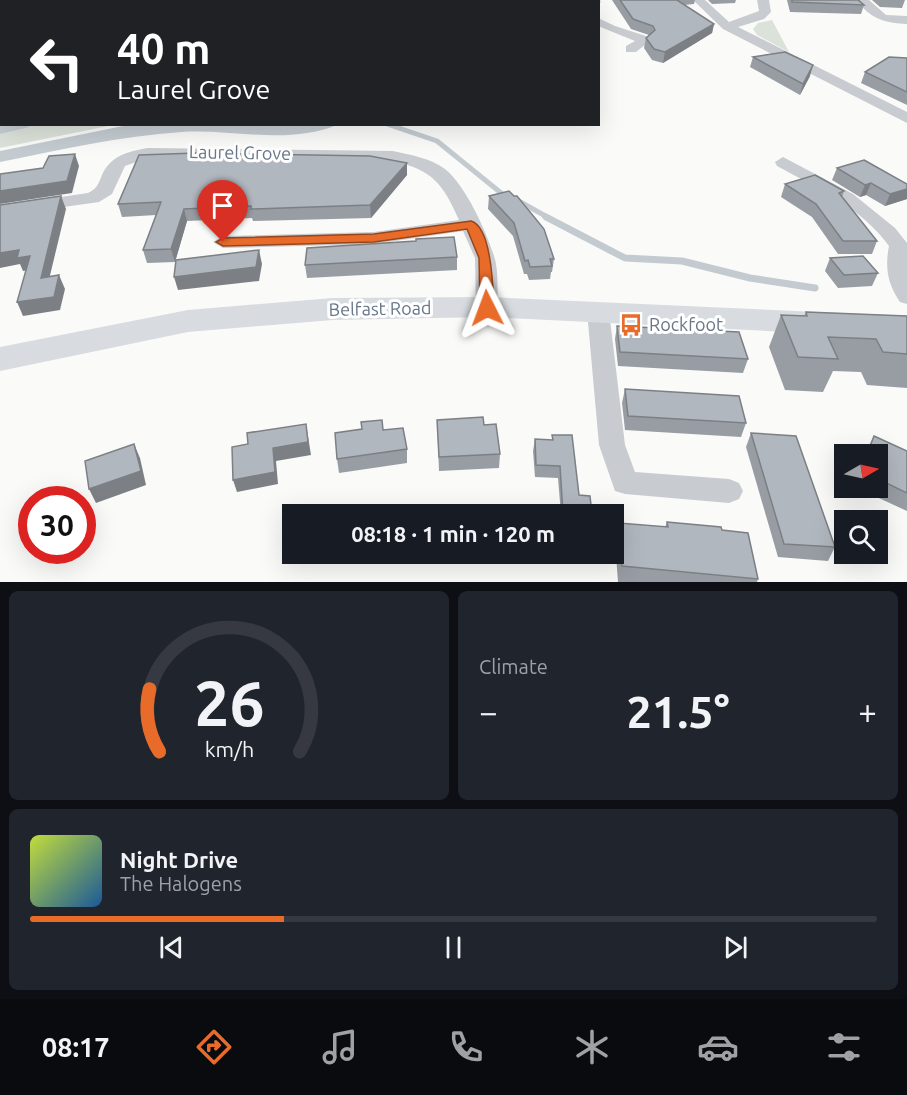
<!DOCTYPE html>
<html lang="en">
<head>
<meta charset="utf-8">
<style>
	body { margin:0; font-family:Ubuntu,sans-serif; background:#20242c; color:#f1f3f6; height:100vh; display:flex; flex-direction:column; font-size:22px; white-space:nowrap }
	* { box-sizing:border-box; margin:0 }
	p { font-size:20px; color:#9ea1a6 }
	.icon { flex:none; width:33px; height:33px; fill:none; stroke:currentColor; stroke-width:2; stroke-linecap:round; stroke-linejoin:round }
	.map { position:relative; height:582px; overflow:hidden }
	.drawer { display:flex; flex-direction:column; gap:9px; padding:9px; background:#0d0f14; flex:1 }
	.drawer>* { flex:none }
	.guide { position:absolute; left:0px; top:0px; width:600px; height:126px; box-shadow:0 6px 24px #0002; background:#202124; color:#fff; overflow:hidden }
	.needle { width:39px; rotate:81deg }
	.fabs { position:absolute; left:834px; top:444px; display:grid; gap:12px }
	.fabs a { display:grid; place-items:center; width:54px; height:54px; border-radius:0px; background:#171b24; box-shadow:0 6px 24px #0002; font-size:30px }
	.speed { position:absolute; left:18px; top:486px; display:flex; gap:12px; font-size:30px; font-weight:700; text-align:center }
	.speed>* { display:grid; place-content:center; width:78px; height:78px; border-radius:50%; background:#171b24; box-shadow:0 6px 24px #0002; line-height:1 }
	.speed .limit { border:9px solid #d22; background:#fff; color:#111 }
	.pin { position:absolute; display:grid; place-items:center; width:51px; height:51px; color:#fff; margin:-62px -26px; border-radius:50% 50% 50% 0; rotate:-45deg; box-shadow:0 0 6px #0007 }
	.pin .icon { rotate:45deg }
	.me { position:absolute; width:66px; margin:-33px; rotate:357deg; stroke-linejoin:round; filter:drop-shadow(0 0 4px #0008) }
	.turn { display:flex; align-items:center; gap:21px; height:126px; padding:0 18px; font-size:27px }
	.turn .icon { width:78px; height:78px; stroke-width:2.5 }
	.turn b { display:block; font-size:42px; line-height:51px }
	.big { font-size:45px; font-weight:700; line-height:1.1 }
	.drawer .tile { flex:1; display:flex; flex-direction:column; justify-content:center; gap:9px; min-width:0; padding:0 21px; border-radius:9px; background:#20242c }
	.drawer .dial { align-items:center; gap:0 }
	.dial svg { height:156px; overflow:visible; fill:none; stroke:#363941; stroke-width:7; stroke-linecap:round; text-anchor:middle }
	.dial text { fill:#f1f3f6; stroke:none }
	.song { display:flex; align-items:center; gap:18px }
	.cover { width:72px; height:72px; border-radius:9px; background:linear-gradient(135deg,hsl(70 70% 55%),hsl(210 70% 35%)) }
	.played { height:6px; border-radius:3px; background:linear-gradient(90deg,#e86b2a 30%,#363941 30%) }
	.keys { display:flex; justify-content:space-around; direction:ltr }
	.heat { display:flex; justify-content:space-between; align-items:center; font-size:33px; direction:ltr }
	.drawer .tiles { flex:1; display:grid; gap:9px; grid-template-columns:1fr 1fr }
	.tile:last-child { grid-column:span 2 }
	.trip { position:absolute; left:282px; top:504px; width:342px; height:60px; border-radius:0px; background:#171b24; box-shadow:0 6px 24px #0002; font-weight:700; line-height:60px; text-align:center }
	.dock { display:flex; height:96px; justify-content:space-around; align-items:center; background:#090b0e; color:#9ea1a6 }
	.dock .icon { width:42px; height:42px }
	.dock .active { color:#e86b2a }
	.dock b { font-size:27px; color:#f1f3f6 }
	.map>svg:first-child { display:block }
</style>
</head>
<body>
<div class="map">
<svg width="907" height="582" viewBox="0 0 907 582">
	<rect width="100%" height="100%" fill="#fafaf8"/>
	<!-- green -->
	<g fill="#dbe2d9">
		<polygon points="3,0 252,1 253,0 289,0 286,2 2,2 1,39 0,1"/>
		<polygon points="772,20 789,52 757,35 753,29 758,23"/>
		<polygon points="26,125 26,124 113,125 0,148 0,131"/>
	</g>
	<!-- water -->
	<path fill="#c3cbd1" d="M133,124H337V125C288,145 233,129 182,132C120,136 60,150 0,162V151Z"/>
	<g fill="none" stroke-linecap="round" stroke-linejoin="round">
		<!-- stream-far1 -->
		<g stroke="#c3cbd1" stroke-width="5">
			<polyline points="387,124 437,141 506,197"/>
			<polyline points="517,200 549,218"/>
		</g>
		<!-- stream -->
		<polyline stroke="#c3cbd1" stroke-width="7" points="546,217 625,258 682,261 750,278 815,288"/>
		<!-- canal -->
		<g fill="#c3cbd1" fill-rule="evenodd">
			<polygon points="318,0 332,0 317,2"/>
			<polygon points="0,124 31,124 29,127 0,134"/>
		</g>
		<!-- minor -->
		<g fill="#c8cbcf" fill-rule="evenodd">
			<polygon points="588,0 600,0 601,2 598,4 598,2"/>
			<polygon points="693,0 705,0 729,22 759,11 757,0 769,0 771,12 764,19 738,27 907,112 907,123 723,29"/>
			<path d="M857,0H869L886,15L907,16V24C885,23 870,19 857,0Z"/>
			<polygon points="598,18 615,26 649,37 651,40 636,52 626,52 626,46 635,41 598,26"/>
			<path d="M147,148L393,151C411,155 430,158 445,169C466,186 486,231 494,256C499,271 497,291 498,307L495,312H479L476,307L475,258L463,231L374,244L223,248L213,242L223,236L374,232L459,220C443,184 433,170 393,161L147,158L125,166L112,194L99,202L0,216V206L88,193C98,188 98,184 102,175C111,155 128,152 147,148Z"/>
			<path d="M783,157L853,194L895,228L907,243V304L900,302C887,283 885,267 889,246C862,208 817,188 777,166L775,162Z"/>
			<polygon points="598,304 606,306 609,311 625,445 635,472 729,479 739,483 743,491 739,499 729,503 625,494 615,491 599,445 587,311 590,306"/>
		</g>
		<!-- highway -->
		<polygon fill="#d8dce0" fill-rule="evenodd" points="487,297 907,316 907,338 487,317 333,320 188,332 0,371 0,347 188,310 333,298"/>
	</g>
	<!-- wall -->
	<g fill="#989da3">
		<polygon points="612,0 695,0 694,4 684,5 714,24 712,33 663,63 652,60 644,48 646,38 649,35 631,29"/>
		<polygon points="708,0 736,0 735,3 712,4"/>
		<polygon points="787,0 860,0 860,1 864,5 861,14 790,12"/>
		<polygon points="872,0 905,0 902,8 880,7"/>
		<polygon points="753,57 810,76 800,95 750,67"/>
		<polygon points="907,58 907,105 861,83 865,72"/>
		<polygon points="864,160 907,199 885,206 866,195 860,197 832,180 837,168"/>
		<polygon points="407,175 371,218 253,221 252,218 187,221 175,262 147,263 143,250 156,215 122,217 118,204"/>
		<polygon points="785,184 844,191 842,197 877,241 872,254 838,254 812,217 781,197"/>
		<polygon points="489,196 554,259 552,272 551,272 550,279 529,280 527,274 524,274 513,236 488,209"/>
		<polygon points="457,257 457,270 307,278 305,265"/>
		<polygon points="830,258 878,273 872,286 838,288 825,271"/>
		<polygon points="806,312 907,316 907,388 867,385 861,372 833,371 823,392 785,390 769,347 781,315 804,316"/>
		<polygon points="617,326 748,359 743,373 618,366 615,339"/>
		<polygon points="625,389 746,423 741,437 625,430 622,403"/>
		<polygon points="437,420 484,425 500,454 499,468 439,471"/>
		<polygon points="383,430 407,449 407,463 339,473 337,459"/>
		<polygon points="751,433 835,547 828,561 778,557 746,447"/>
		<polygon points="552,435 579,495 592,514 561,514 558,478 535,477 533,451 535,439 552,440"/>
		<polygon points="874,436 907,451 907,511 857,488 878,488 878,454 865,454"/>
		<polygon points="667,522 722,530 758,579 757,582 618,582 615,542 619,523 665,527"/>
	</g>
	<!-- shaded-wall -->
	<g fill="#7c8085">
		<polygon points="714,24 712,33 663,63 665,52"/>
		<polygon points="813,65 810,76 800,95 803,84"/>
		<polygon points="75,154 79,166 72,193 0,204 0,191"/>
		<polygon points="407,163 407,175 371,218 370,205"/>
		<polygon points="871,183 866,195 860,197 865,185"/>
		<polygon points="907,189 907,199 885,206 890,194"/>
		<polygon points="61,196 66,209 46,292 41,278"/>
		<polygon points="184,209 187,221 175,262 171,249"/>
		<polygon points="19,250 30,256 35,269 23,271 20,264 0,268 0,253"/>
		<polygon points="259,250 262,264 259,281 178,290 174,277"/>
		<polygon points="59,275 65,289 60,310 23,316 17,302"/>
		<polygon points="306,424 311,455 276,461 278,484 237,492 233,480 273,448"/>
		<polygon points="134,444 140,458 146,485 96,503 89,489"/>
	</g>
	<!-- building -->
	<g fill="#b1b7be" stroke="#7c8085" stroke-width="1.5">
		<polygon points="620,0 677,0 714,24 665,52 654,49 646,38 655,30 653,26 633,19"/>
		<polygon points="792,0 858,0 864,5 792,2"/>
		<polygon points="785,52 813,65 803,84 753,57"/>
		<polygon points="889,57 907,58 907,92 865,72"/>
		<polygon points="197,153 370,156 407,163 370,205 251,209 251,206 184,209 171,249 143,250 161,202 118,204 139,155"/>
		<polygon points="75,154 67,181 0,191 0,174 43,168 49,156"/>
		<polygon points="864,160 907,184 907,189 890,194 871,183 865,185 837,168"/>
		<polygon points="815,175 844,191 839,193 877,241 843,241 816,204 785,184"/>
		<polygon points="509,191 514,196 517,196 544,229 554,259 550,259 552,266 530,267 528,260 525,261 514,223 489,196"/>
		<polygon points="61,196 41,278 59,275 54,297 17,302 30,256 17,258 19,250 0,253 0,205"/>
		<polygon points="454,237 457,257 305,265 307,248 416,241 416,239"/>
		<polygon points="259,250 256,267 174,277 176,260"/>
		<polygon points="863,256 878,273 844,275 830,258"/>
		<polygon points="806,312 907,316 907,354 883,352 876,339 828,337 838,359 798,357 781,315 807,316"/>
		<polygon points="617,326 739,332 748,359 620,352"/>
		<polygon points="625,389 739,396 746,423 628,416"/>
		<polygon points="483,417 484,425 496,424 500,454 439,457 437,420"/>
		<polygon points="382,420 383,430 403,428 407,449 337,459 335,433 362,429 361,422"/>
		<polygon points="306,424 308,442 273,448 275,472 233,480 232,447 248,444 247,433"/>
		<polygon points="751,433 796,436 835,547 784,544"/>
		<polygon points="552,435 572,435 579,495 590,496 592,514 563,514 560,466 536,465 535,439 553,440"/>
		<polygon points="874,436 907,451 907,493 878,479 878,454 867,454"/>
		<polygon points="134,444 141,471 89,489 85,461"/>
		<polygon points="667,522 721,527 722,530 748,533 758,579 622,566 619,523 668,527"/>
	</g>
	<!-- route -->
	<path fill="#e86b2a" stroke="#97461b" stroke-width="1.5" d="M471,221C492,227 493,289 494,308L487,312L480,308L479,258L467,229L374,242L223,246L216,242L223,238L374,234Z"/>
	<!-- icons -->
	<defs>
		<g id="bus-bare" transform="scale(1.8)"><path d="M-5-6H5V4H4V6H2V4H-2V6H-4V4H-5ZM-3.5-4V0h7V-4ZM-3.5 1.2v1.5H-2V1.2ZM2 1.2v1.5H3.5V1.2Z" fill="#e86b2a" stroke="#fff" stroke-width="2.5" paint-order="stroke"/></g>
	</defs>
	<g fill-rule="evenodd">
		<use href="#bus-bare" x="631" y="325"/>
	</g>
	<g text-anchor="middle" stroke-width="6" stroke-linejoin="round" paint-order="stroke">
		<!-- street labels -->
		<g font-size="18" fill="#687789" stroke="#fff">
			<text transform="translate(240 153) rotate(1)" y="6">Laurel Grove</text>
			<text transform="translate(380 309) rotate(-1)" y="6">Belfast Road</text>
		</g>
		<!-- poi labels -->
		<g font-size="18" fill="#687789" stroke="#fff" text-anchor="start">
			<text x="649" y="331">Rockfoot</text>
		</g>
	</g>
</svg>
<div class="fabs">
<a><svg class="needle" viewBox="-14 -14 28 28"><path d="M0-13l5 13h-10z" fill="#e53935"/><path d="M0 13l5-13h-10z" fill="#9ea1a6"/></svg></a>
<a><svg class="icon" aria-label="search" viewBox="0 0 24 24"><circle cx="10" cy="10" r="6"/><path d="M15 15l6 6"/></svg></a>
</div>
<div class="speed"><div class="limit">30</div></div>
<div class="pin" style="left:223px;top:242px;background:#d93025"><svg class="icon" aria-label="arrive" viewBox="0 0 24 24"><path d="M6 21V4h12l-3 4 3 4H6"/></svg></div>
<svg class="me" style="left:487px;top:308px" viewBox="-20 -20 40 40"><path d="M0-17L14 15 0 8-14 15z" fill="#e86b2a" stroke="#fff" stroke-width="4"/></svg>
<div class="trip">08:18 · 1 min · 120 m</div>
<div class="guide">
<div class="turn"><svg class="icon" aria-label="left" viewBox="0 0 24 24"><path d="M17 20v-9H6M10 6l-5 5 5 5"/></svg><div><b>40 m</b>Laurel Grove</div></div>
</div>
</div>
<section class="drawer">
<div class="tiles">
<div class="tile dial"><svg viewBox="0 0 100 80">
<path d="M14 69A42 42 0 1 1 86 69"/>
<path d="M14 69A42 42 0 0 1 9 37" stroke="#e86b2a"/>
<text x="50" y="56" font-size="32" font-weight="700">26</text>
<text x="50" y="72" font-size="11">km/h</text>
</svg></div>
<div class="tile"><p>Climate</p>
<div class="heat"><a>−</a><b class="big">21.5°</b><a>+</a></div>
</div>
<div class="tile">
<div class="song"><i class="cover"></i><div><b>Night Drive</b><p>The Halogens</p></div></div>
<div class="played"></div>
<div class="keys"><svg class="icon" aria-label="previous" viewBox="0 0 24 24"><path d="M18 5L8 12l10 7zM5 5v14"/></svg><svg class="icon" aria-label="pause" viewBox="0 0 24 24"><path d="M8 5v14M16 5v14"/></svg><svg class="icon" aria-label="next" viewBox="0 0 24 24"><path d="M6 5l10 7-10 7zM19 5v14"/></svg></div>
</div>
</div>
</section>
<nav class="dock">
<b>08:17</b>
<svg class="icon active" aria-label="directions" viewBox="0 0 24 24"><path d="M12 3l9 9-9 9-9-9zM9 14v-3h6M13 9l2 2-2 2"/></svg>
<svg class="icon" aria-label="music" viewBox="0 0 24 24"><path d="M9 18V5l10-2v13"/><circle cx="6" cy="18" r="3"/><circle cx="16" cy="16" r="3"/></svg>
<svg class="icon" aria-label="phone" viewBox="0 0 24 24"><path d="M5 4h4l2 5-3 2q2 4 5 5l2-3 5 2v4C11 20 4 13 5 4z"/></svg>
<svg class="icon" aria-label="climate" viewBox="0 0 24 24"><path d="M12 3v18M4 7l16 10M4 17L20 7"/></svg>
<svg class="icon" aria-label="car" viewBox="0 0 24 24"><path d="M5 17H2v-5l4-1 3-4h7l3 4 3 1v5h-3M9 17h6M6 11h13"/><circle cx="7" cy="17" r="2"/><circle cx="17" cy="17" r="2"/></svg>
<svg class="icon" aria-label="filters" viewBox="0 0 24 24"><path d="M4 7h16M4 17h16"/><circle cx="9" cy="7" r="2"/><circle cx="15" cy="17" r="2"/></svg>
</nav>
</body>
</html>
